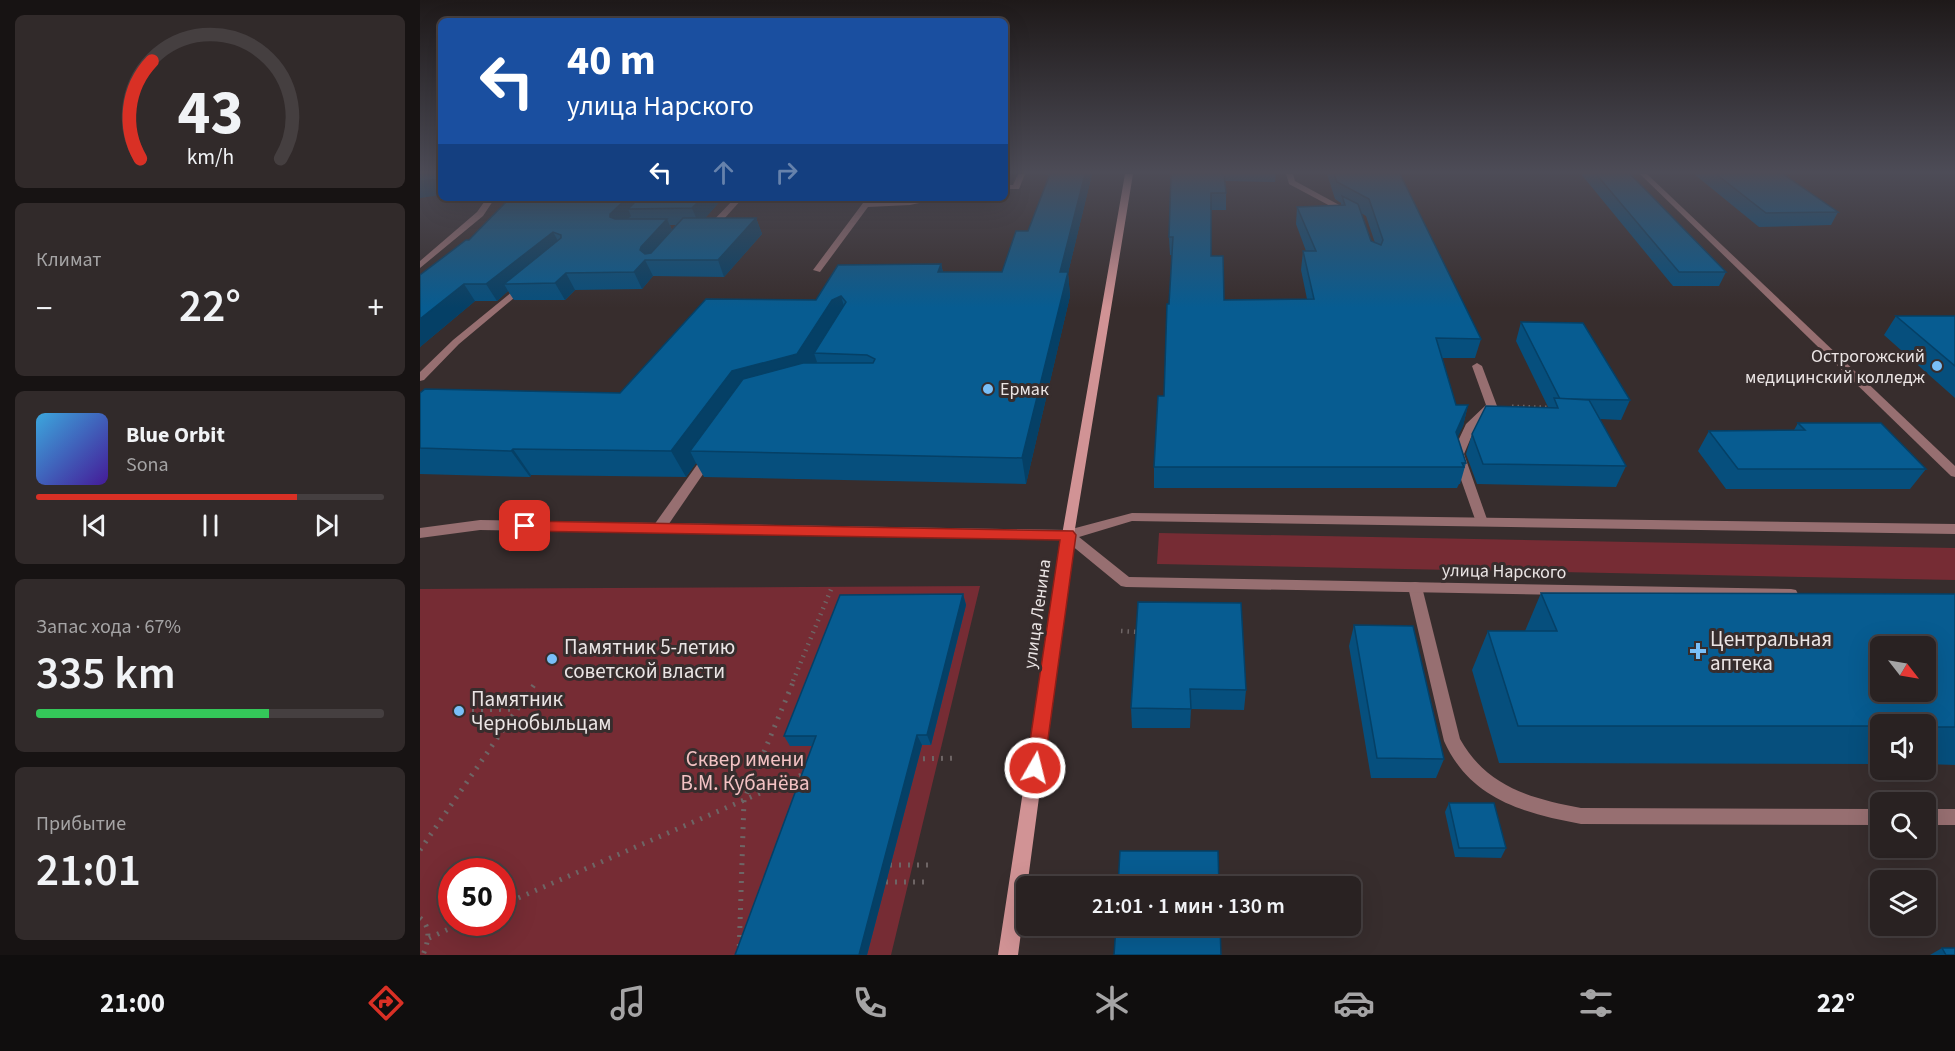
<!DOCTYPE html>
<html lang="ru">
<head>
<meta charset="utf-8">
<style>
	body { margin:0; font-family:"Source Sans 3",sans-serif; background:#312a2a; color:#f1f3f6; height:100vh; display:flex; flex-direction:column; font-size:22px; white-space:nowrap }
	* { box-sizing:border-box; margin:0 }
	p { font-size:20px; color:#a5a4a5 }
	.icon { flex:none; width:33px; height:33px; fill:none; stroke:currentColor; stroke-width:2; stroke-linecap:round; stroke-linejoin:round }
	.map { position:relative; flex:1; overflow:hidden }
	.panel { display:flex; flex-direction:column; gap:15px; padding:15px; background:#171313; width:420px }
	.panel>* { flex:none }
	.banner { position:absolute; left:18px; top:18px; width:570px; height:183px; border-radius:9px; box-shadow:0 6px 24px #0002,0 0 0 2px #453f40; background:#1a4fa0; color:#fff; overflow:hidden }
	.needle { width:39px; rotate:121deg }
	.buttons { position:absolute; left:1450px; top:636px; display:grid; gap:12px }
	.buttons a { display:grid; place-items:center; width:66px; height:66px; border-radius:9px; background:#292222; box-shadow:0 6px 24px #0002,0 0 0 2px #453f40; font-size:30px }
	.speed { position:absolute; left:18px; top:858px; display:flex; gap:12px; font-size:30px; font-weight:700; text-align:center }
	.speed>* { display:grid; place-content:center; width:78px; height:78px; border-radius:50%; background:#292222; box-shadow:0 6px 24px #0002,0 0 0 2px #453f40; line-height:1 }
	.speed .limit { border:9px solid #d22; background:#fff; color:#111 }
	.pin { position:absolute; display:grid; place-items:center; width:51px; height:51px; color:#fff; margin:-26px; border-radius:12px; box-shadow:0 3px 9px #0006 }
	.me { position:absolute; width:66px; margin:-33px; rotate:8deg; stroke-linejoin:round; filter:drop-shadow(0 0 4px #0008) }
	.turn { display:flex; align-items:center; gap:21px; height:126px; padding:0 30px; font-size:27px }
	.turn .icon { width:78px; height:78px; stroke-width:2.5 }
	.turn b { display:block; font-size:42px; line-height:51px }
	.lanes { display:flex; align-items:center; height:57px; padding:0 30px; background:#0003; justify-content:center; gap:30px; direction:ltr }
	.lanes .off { opacity:.35 }
	.big { font-size:45px; font-weight:600; line-height:1.1 }
	.panel .tile { flex:1; display:flex; flex-direction:column; justify-content:center; gap:9px; min-width:0; padding:0 21px; border-radius:9px; background:#312a2a }
	.panel .dial { align-items:center; gap:0 }
	.dial svg { height:156px; overflow:visible; fill:none; stroke:#453f40; stroke-width:7; stroke-linecap:round; text-anchor:middle }
	.dial text { fill:#f1f3f6; stroke:none }
	.song { display:flex; align-items:center; gap:18px }
	.cover { width:72px; height:72px; border-radius:9px; background:linear-gradient(135deg,hsl(200 70% 55%),hsl(260 70% 35%)) }
	.played { height:6px; border-radius:3px; background:linear-gradient(90deg,#d93025 75%,#453f40 75%) }
	.keys { display:flex; justify-content:space-around; direction:ltr }
	.heat { display:flex; justify-content:space-between; align-items:center; font-size:33px; direction:ltr }
	.charge { height:9px; border-radius:4px; background:linear-gradient(90deg,#34c759 67%,#453f40 0) }
	.trip { position:absolute; left:596px; top:876px; width:345px; height:60px; border-radius:9px; background:#292222; box-shadow:0 6px 24px #0002,0 0 0 2px #453f40; font-weight:600; line-height:60px; text-align:center }
	.tab-bar { display:flex; height:96px; justify-content:space-around; align-items:center; background:#100e0e; color:#a5a4a5 }
	.tab-bar .icon { width:42px; height:42px }
	.tab-bar .on { color:#d93025 }
	.tab-bar b { font-size:27px; color:#f1f3f6 }
	main { display:flex; flex:1; min-height:0 }
	.map>svg:first-child { display:block }
</style>
</head>
<body>
<main>
<section class="panel">
<div class="tile dial"><svg viewBox="0 0 100 80">
<path d="M14 69A42 42 0 1 1 86 69"/>
<path d="M14 69A42 42 0 0 1 20 19" stroke="#d93025"/>
<text x="50" y="56" font-size="32" font-weight="700">43</text>
<text x="50" y="72" font-size="11">km/h</text>
</svg></div>
<div class="tile"><p>Климат</p>
<div class="heat"><a>−</a><b class="big">22°</b><a>+</a></div>
</div>
<div class="tile">
<div class="song"><i class="cover"></i><div><b>Blue Orbit</b><p>Sona</p></div></div>
<div class="played"></div>
<div class="keys"><svg class="icon" aria-label="previous" viewBox="0 0 24 24"><path d="M18 5L8 12l10 7zM5 5v14"/></svg><svg class="icon" aria-label="pause" viewBox="0 0 24 24"><path d="M8 5v14M16 5v14"/></svg><svg class="icon" aria-label="next" viewBox="0 0 24 24"><path d="M6 5l10 7-10 7zM19 5v14"/></svg></div>
</div>
<div class="tile"><p>Запас хода · 67%</p><b class="big">335 km</b><div class="charge"></div></div>
<div class="tile"><p>Прибытие</p><b class="big">21:01</b></div>
</section>
<div class="map">
<svg width="1535" height="955" viewBox="0 0 1535 955">
	<rect width="100%" height="100%" fill="#372d2d"/>
	<!-- green -->
	<g fill="#762c34" fill-rule="evenodd">
		<polygon points="739,533 1535,548 1535,580 737,564"/>
		<path d="M560,586L471,955H0V589ZM32,872H82V922H32Z"/>
	</g>
	<g fill="none" stroke-linecap="round" stroke-linejoin="round">
		<!-- path-far2 -->
		<polyline stroke="#6e6565" stroke-width="3" stroke-dasharray="1.5 4" stroke-linecap="butt" points="1092,406 1127,407"/>
		<!-- path-far1 -->
		<g stroke="#6e6565" stroke-width="4.5" stroke-dasharray="1.5 5" stroke-linecap="butt">
			<polyline points="701,631 718,632"/>
			<polyline points="373,681 412,587"/>
		</g>
		<!-- path -->
		<g stroke="#6e6565" stroke-width="5" stroke-dasharray="2 7" stroke-linecap="butt">
			<polyline points="52,710 96,709"/>
			<polyline points="494,759 538,758"/>
			<polyline points="0,850 116,682"/>
			<polyline points="470,865 514,865"/>
			<polyline points="466,882 510,882"/>
			<polyline points="82,905 384,774"/>
			<path d="M0,918C12,928 8,942 3,955"/>
			<polyline points="9,938 44,922"/>
			<polyline points="319,955 324,800 374,680"/>
		</g>
		<!-- service -->
		<g fill="#976f71" fill-rule="evenodd">
			<polygon points="598,174 605,174 599,189 585,189 585,185 593,185"/>
			<polygon points="866,174 873,174 875,181 934,213 927,215 869,184"/>
			<polygon points="315,198 322,199 294,230 288,230 288,226"/>
			<polygon points="505,198 522,198 490,205 448,207 400,272 393,270 443,203"/>
			<polygon points="104,282 108,285 107,287 39,344 4,380 0,381 0,372 33,340"/>
			<polygon points="1057,363 1062,366 1077,406 1055,428 1044,454 1068,522 1066,525 1058,525 1056,522 1032,454 1046,424 1066,405 1052,366"/>
			<polygon points="288,454 294,458 244,531 234,531 233,528 234,525 284,455"/>
			<path d="M995,582L1000,583L1002,587L1040,739C1067,787 1110,798 1161,808L1461,809V825L1161,824C1103,813 1050,799 1024,741L988,587L990,583Z"/>
			<rect x="1506" y="809" width="29" height="16"/>
		</g>
		<!-- minor -->
		<g fill="#976f71" fill-rule="evenodd">
			<polygon points="1220,174 1227,174 1535,466 1535,477 1531,476"/>
			<polygon points="67,198 75,198 63,216 0,268 0,261 57,212"/>
			<polygon points="712,513 1535,524 1535,534 712,521 659,537 709,577 1371,589 1376,590 1378,594 1376,598 1371,599 706,587 701,586 645,540 60,530 0,538 0,528 60,520 648,530"/>
		</g>
		<!-- secondary -->
		<polygon fill="#d19395" fill-rule="evenodd" points="705,174 713,174 654,535 598,955 578,955 642,535"/>
	</g>
	<!-- wall -->
	<g fill="#064f7d" fill-rule="evenodd">
		<polygon points="625,174 672,174 648,273 650,296 606,484 284,477 276,463 266,477 111,475 110,477 0,474 0,393 200,393 396,300 521,264 523,272 582,272 608,231 629,175 625,175"/>
		<path d="M751,174H856L855,182L805,181L806,193V210H791V256L804,300L887,299L881,270L883,251H886L876,224L877,207L921,205V203L915,199L907,174H980L1061,339L1055,358H1022L1036,405H1048L1043,426L1037,437L1046,463L1040,484H1039L1037,488H734V467L744,396L752,255H750L749,237ZM941,213L946,216L955,243L951,241Z"/>
		<polygon points="1161,174 1210,174 1306,272 1299,286 1253,286"/>
		<polygon points="1274,174 1363,174 1418,212 1411,225 1339,227"/>
		<path d="M219,198H303L285,218H336L342,234L304,277L233,276L222,289L155,290L145,300H94L88,291L77,301H55L0,347V275L49,240L214,203ZM250,225H256L252,230Z"/>
		<polygon points="1476,316 1535,316 1535,398 1464,335"/>
		<polygon points="1101,322 1210,400 1201,420 1180,419 1206,466 1196,487 1057,484 1046,454 1052,434 1128,407 1096,341"/>
		<polygon points="1378,423 1506,469 1490,489 1306,489 1278,451 1289,431 1374,430"/>
		<polygon points="1121,593 1535,594 1535,765 1506,764 1506,724 1461,724 1461,764 1079,763 1052,670 1068,631 1105,631"/>
		<polygon points="543,594 546,605 511,745 502,745 447,955 315,955 392,746 370,746 364,736"/>
		<polygon points="718,602 826,690 824,710 771,709 770,728 712,728 711,708"/>
		<polygon points="934,625 1024,759 1016,778 951,778 929,646"/>
		<polygon points="1029,803 1086,848 1081,858 1035,857 1025,812"/>
		<polygon points="1522,948 1535,955 1510,955"/>
	</g>
	<!-- shaded-wall -->
	<g fill="#054066">
		<polygon points="665,174 672,174 648,273 650,296 606,484 602,458 640,272"/>
		<polygon points="21,179 21,195 0,198 0,181"/>
		<polygon points="207,198 212,198 217,209 208,209 211,216 197,229 190,217 190,214"/>
		<polygon points="282,198 303,198 279,225 272,208"/>
		<polygon points="336,218 342,234 304,277 298,260"/>
		<polygon points="247,219 254,235 225,260 233,276 222,289 214,272 221,247"/>
		<polygon points="133,232 142,248 84,284 88,291 77,301 66,284"/>
		<polygon points="521,264 526,287 518,272"/>
		<polygon points="146,273 155,290 145,300 135,283"/>
		<polygon points="44,284 55,301 0,347 0,319"/>
		<polygon points="421,296 428,320 394,353 397,362 387,379 270,451 276,463 266,477 251,451 312,371 412,300"/>
		<polygon points="1048,405 1043,426 1030,453 1036,432"/>
		<polygon points="93,449 111,475 110,477 91,451"/>
		<polygon points="543,594 546,605 511,745 507,735"/>
		<polygon points="497,735 502,745 447,955 439,955"/>
	</g>
	<!-- building -->
	<g fill="#075c91" stroke="#054066" stroke-width="1.5" fill-rule="evenodd">
		<polygon points="0,174 21,174 21,179 0,181"/>
		<polygon points="630,174 665,174 640,272 648,272 602,458 270,451 323,379 383,363 453,363 455,359 447,355 394,353 426,302 421,296 412,300 377,354 312,371 251,451 93,449 91,451 0,448 0,393 5,389 200,393 286,299 396,300 418,265 521,264 518,272 582,272 596,231 608,231"/>
		<polygon points="751,174 804,174 806,193 791,193 791,256 803,256 804,300 894,299 883,251 896,251 877,207 925,205 922,196 938,204 951,241 961,245 963,240 949,199 917,182 914,174 980,174 1061,339 1016,338 1036,405 1048,405 1036,432 1046,463 1042,463 1044,467 734,467 738,396 744,396 747,304 749,304 753,237 749,237"/>
		<polygon points="1176,174 1210,174 1306,272 1259,272"/>
		<polygon points="1296,174 1363,174 1418,212 1346,213"/>
		<polygon points="90,198 207,198 190,214 190,217 195,219 247,219 221,247 220,250 225,254 231,253 263,218 336,218 298,260 225,260 214,272 146,273 135,283 84,284 141,238 141,235 133,232 66,284 44,284 0,319 0,275 46,240 49,240"/>
		<polygon points="219,198 282,198 272,208 208,209"/>
		<polygon points="1476,316 1535,316 1535,366"/>
		<polygon points="1101,322 1163,323 1210,400 1140,399"/>
		<polygon points="1134,398 1169,400 1206,466 1063,464 1052,434 1066,406 1138,408"/>
		<polygon points="1378,423 1461,423 1506,469 1318,469 1289,431 1385,430"/>
		<path d="M1121,593L1535,594V727H1506V724H1461V726H1098L1068,631H1137ZM1461,646H1506V692H1461Z"/>
		<polygon points="543,594 507,735 497,735 439,955 315,955 396,736 364,736 420,595"/>
		<polygon points="718,602 821,603 826,690 770,689 771,709 711,708"/>
		<polygon points="934,625 993,626 1024,759 957,758"/>
		<polygon points="1029,803 1074,803 1086,848 1039,848"/>
		<polygon points="700,851 798,851 799,886 698,886"/>
		<polygon points="696,926 800,926 801,955 694,955"/>
		<polygon points="1522,948 1535,948 1535,955 1526,955"/>
	</g>
	<!-- sky -->
	<linearGradient id="sky" x2="0" y2="1"><stop stop-color="#1e1919"/><stop offset="0.56" stop-color="#4d4c57"/><stop offset="1" stop-color="#4d4c57" stop-opacity="0"/></linearGradient>
	<rect width="1535" height="308" fill="url(#sky)"/>
	<!-- route -->
	<polygon fill="#d93025" stroke="#8d1f18" stroke-width="1.5" points="105,521 653,531 656,535 624,768 622,774 615,776 608,774 606,768 640,540 105,531 98,526"/>
	<!-- markers -->
	<g fill="#79bff8" stroke="#372d2d" stroke-width="2">
		<circle cx="1517" cy="366" r="6"/>
		<circle cx="568" cy="389" r="6"/>
		<path d="M1275 642h6v6h6v6h-6v6h-6v-6h-6v-6h6z"/>
		<circle cx="132" cy="659" r="6"/>
		<circle cx="39" cy="711" r="6"/>
	</g>
	<g text-anchor="middle" stroke-width="6" stroke-linejoin="round" paint-order="stroke">
		<!-- poi labels -->
		<g font-size="18" fill="#ebe5e5" stroke="#372d2d" text-anchor="end">
			<text x="1505" y="362">Острогожский<tspan x="1505" dy="21">медицинский колледж</tspan></text>
			<text x="580" y="395" text-anchor="start">Ермак</text>
		</g>
		<!-- street labels -->
		<g font-size="18" fill="#ebe5e5" stroke="#372d2d">
			<text transform="translate(1084 571) rotate(1)" y="6">улица Нарского</text>
			<text transform="translate(617 614) rotate(-82)" y="6">улица Ленина</text>
		</g>
		<!-- near-poi labels -->
		<g font-size="21" fill="#ebe5e5" stroke="#372d2d" text-anchor="start">
			<text x="1290" y="646">Центральная<tspan x="1290" dy="24">аптека</tspan></text>
			<text x="144" y="654">Памятник 5-летию<tspan x="144" dy="24">советской власти</tspan></text>
			<text x="51" y="706">Памятник<tspan x="51" dy="24">Чернобыльцам</tspan></text>
		</g>
		<!-- near-park labels -->
		<g font-size="21" fill="#f3c2c3" stroke="#372d2d">
			<text x="325" y="766">Сквер имени<tspan x="325" dy="24">В.М. Кубанёва</tspan></text>
		</g>
	</g>
</svg>
<div class="buttons">
<a><svg class="needle" viewBox="-14 -14 28 28"><path d="M0-13l5 13h-10z" fill="#e53935"/><path d="M0 13l5-13h-10z" fill="#a5a4a5"/></svg></a>
<a><svg class="icon" aria-label="sound" viewBox="0 0 24 24"><path d="M4 9h4l5-4v14l-5-4H4zM17 9q2 3 0 6"/></svg></a>
<a><svg class="icon" aria-label="search" viewBox="0 0 24 24"><circle cx="10" cy="10" r="6"/><path d="M15 15l6 6"/></svg></a>
<a><svg class="icon" aria-label="layers" viewBox="0 0 24 24"><path d="M12 4l9 5-9 5-9-5zM3 14l9 5 9-5"/></svg></a>
</div>
<div class="speed"><div class="limit">50</div></div>
<div class="pin" style="left:105px;top:526px;background:#d93025"><svg class="icon" aria-label="arrive" viewBox="0 0 24 24"><path d="M6 21V4h12l-3 4 3 4H6"/></svg></div>
<svg class="me" style="left:615px;top:768px" viewBox="-20 -20 40 40"><circle r="17" fill="#d93025" stroke="#fff" stroke-width="3"/><path d="M0-11L8 9 0 5-8 9z" fill="#fff"/></svg>
<div class="trip">21:01 · 1 мин · 130 m</div>
<div class="banner">
<div class="turn"><svg class="icon" aria-label="left" viewBox="0 0 24 24"><path d="M17 20v-9H6M10 6l-5 5 5 5"/></svg><div><b>40 m</b>улица Нарского</div></div>
<div class="lanes"><svg class="icon" aria-label="left" viewBox="0 0 24 24"><path d="M17 20v-9H6M10 6l-5 5 5 5"/></svg><svg class="icon off" aria-label="ahead" viewBox="0 0 24 24"><path d="M12 20V5M6 11l6-6 6 6"/></svg><svg class="icon off" aria-label="right" viewBox="0 0 24 24"><path d="M7 20v-9h11M14 6l5 5-5 5"/></svg></div>
</div>
</div>
</main>
<nav class="tab-bar">
<b>21:00</b>
<svg class="icon on" aria-label="directions" viewBox="0 0 24 24"><path d="M12 3l9 9-9 9-9-9zM9 14v-3h6M13 9l2 2-2 2"/></svg>
<svg class="icon" aria-label="music" viewBox="0 0 24 24"><path d="M9 18V5l10-2v13"/><circle cx="6" cy="18" r="3"/><circle cx="16" cy="16" r="3"/></svg>
<svg class="icon" aria-label="phone" viewBox="0 0 24 24"><path d="M5 4h4l2 5-3 2q2 4 5 5l2-3 5 2v4C11 20 4 13 5 4z"/></svg>
<svg class="icon" aria-label="climate" viewBox="0 0 24 24"><path d="M12 3v18M4 7l16 10M4 17L20 7"/></svg>
<svg class="icon" aria-label="car" viewBox="0 0 24 24"><path d="M5 17H2v-5l4-1 3-4h7l3 4 3 1v5h-3M9 17h6M6 11h13"/><circle cx="7" cy="17" r="2"/><circle cx="17" cy="17" r="2"/></svg>
<svg class="icon" aria-label="filters" viewBox="0 0 24 24"><path d="M4 7h16M4 17h16"/><circle cx="9" cy="7" r="2"/><circle cx="15" cy="17" r="2"/></svg>
<b>22°</b>
</nav>
</body>
</html>
